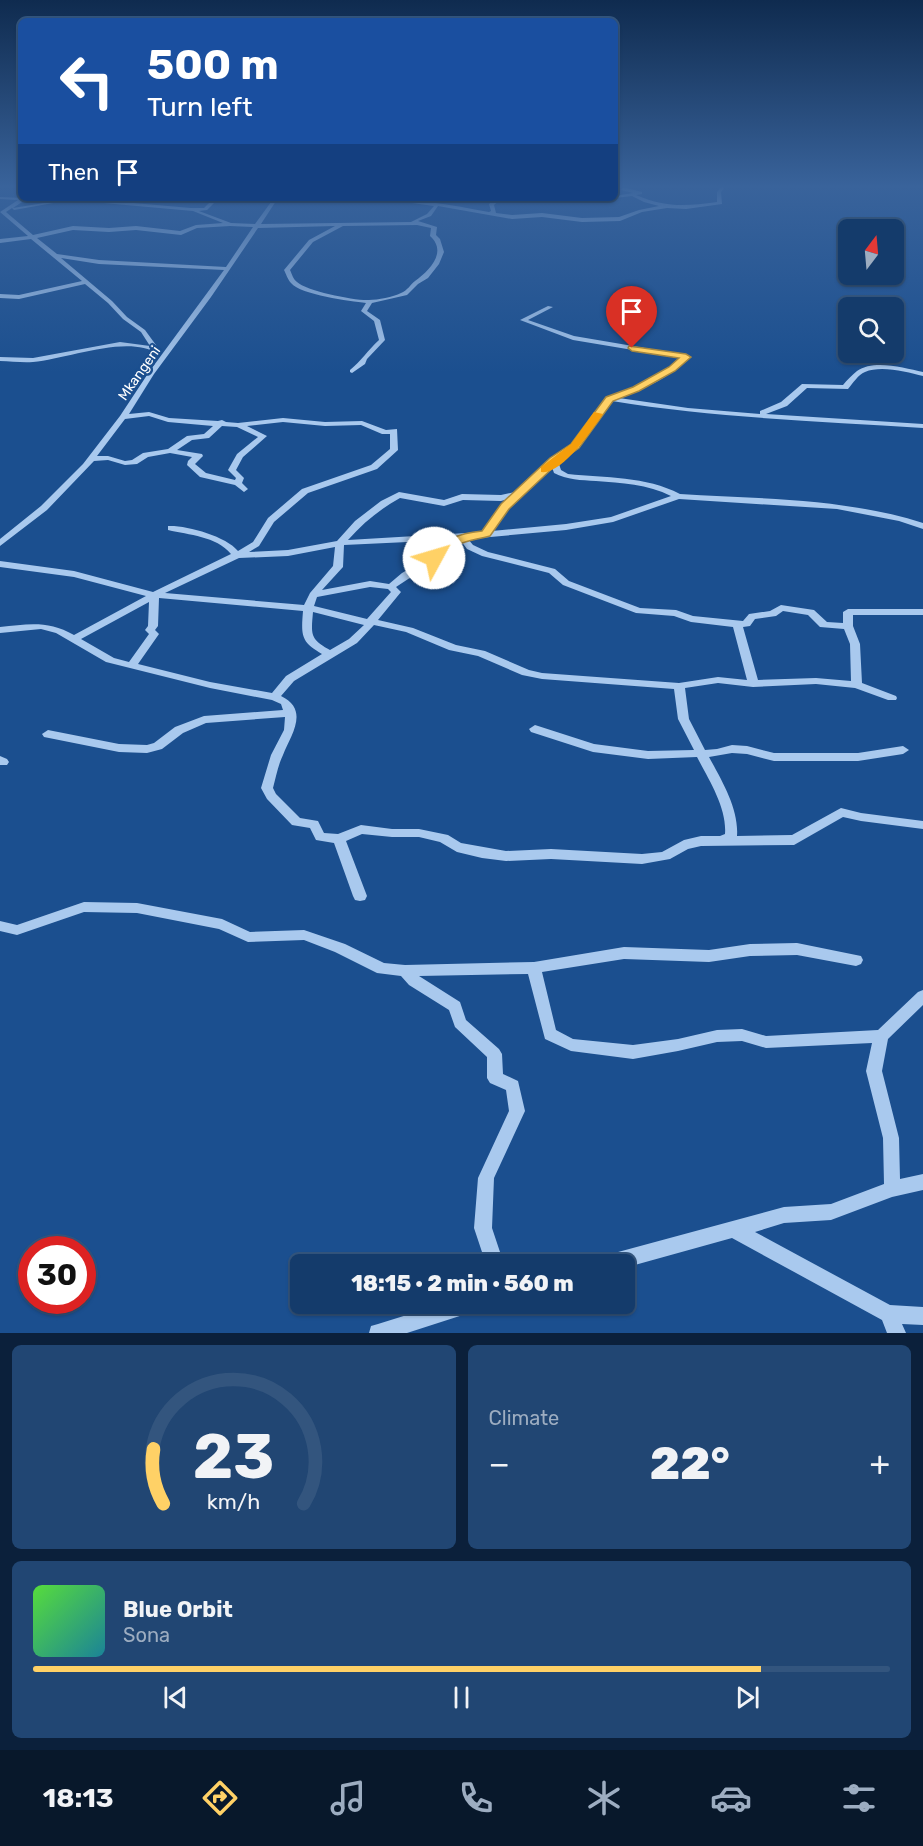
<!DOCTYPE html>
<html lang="en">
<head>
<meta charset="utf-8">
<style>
	body { margin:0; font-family:Rubik,sans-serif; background:#214673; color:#f1f3f6; height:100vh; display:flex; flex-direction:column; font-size:22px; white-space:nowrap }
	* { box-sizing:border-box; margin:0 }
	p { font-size:20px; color:#9dadc1 }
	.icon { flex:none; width:33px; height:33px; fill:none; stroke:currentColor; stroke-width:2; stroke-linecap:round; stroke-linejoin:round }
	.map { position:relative; height:1333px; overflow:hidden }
	.sheet { display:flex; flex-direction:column; gap:12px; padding:12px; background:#0b203b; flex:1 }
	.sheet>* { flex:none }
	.banner { position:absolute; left:18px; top:18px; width:600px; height:183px; border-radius:9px; box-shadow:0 2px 4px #0004,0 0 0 2px #33557e; background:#1a4fa0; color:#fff; overflow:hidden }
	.needle { width:39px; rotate:16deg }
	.tools { position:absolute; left:838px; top:219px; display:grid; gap:12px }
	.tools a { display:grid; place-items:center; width:66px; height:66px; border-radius:9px; background:#143b6b; box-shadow:0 2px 4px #0004,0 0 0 2px #33557e; font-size:30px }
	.speed { position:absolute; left:18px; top:1236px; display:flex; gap:12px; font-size:30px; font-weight:700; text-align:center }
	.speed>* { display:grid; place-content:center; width:78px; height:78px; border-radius:50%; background:#143b6b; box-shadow:0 2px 4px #0004,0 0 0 2px #33557e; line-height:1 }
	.speed .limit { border:9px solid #d22; background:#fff; color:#111 }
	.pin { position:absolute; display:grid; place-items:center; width:51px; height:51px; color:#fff; margin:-62px -26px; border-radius:50% 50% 50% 0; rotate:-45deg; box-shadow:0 0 6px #0007 }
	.pin .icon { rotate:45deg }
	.me { position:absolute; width:66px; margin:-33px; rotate:51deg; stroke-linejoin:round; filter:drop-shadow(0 0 4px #0008) }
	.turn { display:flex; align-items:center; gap:21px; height:126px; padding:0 30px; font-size:27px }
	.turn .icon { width:78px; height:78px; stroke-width:2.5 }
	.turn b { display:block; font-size:42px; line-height:51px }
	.then { display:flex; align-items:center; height:57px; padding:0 30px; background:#0003; gap:12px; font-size:22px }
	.big { font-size:45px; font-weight:800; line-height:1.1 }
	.sheet .widget { flex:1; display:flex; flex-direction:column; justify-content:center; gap:9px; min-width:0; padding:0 21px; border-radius:9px; background:#214673 }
	.sheet .dial { align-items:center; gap:0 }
	.dial svg { height:156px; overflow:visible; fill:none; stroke:#33557e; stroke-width:7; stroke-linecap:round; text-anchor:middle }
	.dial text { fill:#f1f3f6; stroke:none }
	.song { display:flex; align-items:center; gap:18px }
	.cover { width:72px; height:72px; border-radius:9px; background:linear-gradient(135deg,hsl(110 70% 55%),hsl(190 70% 35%)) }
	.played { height:6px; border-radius:3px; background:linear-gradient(90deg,#ffd166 85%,#33557e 85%) }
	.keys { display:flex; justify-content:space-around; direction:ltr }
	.heat { display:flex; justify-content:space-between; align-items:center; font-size:33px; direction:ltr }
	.sheet .tiles { flex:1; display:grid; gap:12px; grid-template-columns:1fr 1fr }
	.widget:last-child { grid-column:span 2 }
	.trip { position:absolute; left:290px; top:1254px; width:345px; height:60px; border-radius:9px; background:#143b6b; box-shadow:0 2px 4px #0004,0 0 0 2px #33557e; font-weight:800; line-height:60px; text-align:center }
	.menu { display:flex; height:96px; justify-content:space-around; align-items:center; background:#08182b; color:#9dadc1 }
	.menu .icon { width:42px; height:42px }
	.menu .on { color:#ffd166 }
	.menu b { font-size:27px; color:#f1f3f6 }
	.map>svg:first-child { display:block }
</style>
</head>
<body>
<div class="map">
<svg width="923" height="1333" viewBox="0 0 923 1333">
	<rect width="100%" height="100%" fill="#1b4f8f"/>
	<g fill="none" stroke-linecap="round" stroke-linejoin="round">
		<!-- minor -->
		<g fill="#a9c9ee" fill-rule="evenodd">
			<path d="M623,187L642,192V194L636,195C666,208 686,206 717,202V192L721,187H725L721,192L722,204L686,209L667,208L642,212L620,221L582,222L542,217L512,219L438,206L431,216L418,221L437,227L436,235L440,239L444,252L439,264L428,278L418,284L407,295L372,303L367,311L380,320L385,340L367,359L365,364L352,373L350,372V370C361,361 368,350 379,340L374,321L361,311L366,303C350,301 301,295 291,283C288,280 286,274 284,270L309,240L335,226L258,228L211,297L154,374L129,414L149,412L169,418L218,421L222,420L226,422L238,423L283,418L325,422L362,421L386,430L397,429L398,450L377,469L308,493L274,522L259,546L249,552L288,550L337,541L355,521L381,501L399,492L444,500L462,494L501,495L515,492L551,458L572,444L607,397L633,387L670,368L681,358L573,340L520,320L548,306L553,307L528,320L574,336L686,355L689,357C671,377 644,389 619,398L688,408L760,414V411L781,402L802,384L843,385C847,380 852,375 857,371C874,359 904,368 923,372V376C907,372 881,365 865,372C858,375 853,383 848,389L807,388L787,406L766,414L923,424V428C819,421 715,418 612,401L578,448L558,461L561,470L568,474C605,478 646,476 680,494C761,499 845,498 923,523V529L899,521L837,509L679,499L613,522L566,530L468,539L473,545L488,552L555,569L569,581L640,608L676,610L693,616L743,621L749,614L770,611L781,605L814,610L827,622L843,623V612L848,609H923V615H853V626L860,644L862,683L896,696L897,698L896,700H888L855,688L816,684L753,687L718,683L685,688L689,719L705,750L717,749L732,745L747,746L774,753H858L903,746L909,750L903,754L858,761H774L747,754L732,753L709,757C722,781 739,809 737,836L792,835L841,808L861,813L923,821V829L861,821L843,817L794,845L701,846L688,849L670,859L642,864L551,859L506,861L482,858L457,852L440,842L419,837H392L362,834L346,841L367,896L365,900L360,901L355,900L353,896L334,843L316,840L310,828L292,825L267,799L261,788L271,755L284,730L285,717L206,723L183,733L162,749L147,753L119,752L44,737L42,734L48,730L119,744L147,745L154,743L175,727L204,716L283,710L281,704L272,700L210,688L106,662L56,633L41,629L0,633V627C28,624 48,620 74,635L146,596L74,577L0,567V561L74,571L153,592L231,554C216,536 189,535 168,530V526C186,525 226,536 238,551L253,542L268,518L302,489L371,465L390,449V434H382L361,425L325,426L283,422L247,426L267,436L243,457L236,470L244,478L242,483L248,489L244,492L235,485L200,477L187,465L188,461L192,457L170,453L148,457L137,464L125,465L108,460L94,461L47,510L0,546V539L41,506L83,464L120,416L149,372L224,270L99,264L61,258L112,301L127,317L145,330L161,352L158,354C128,334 68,359 33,362C22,363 11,361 0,361V357L33,358L120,342L150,346L141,332L123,319L108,303L85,284L19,299L0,298V294L19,295L82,281L31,239L0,243V239L28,236L0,212L18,200L0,199V197L25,198V200L13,208L75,198L191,208H204L214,198H219L207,210L199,211L231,223L255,224L274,198H278L261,224L411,222L427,214L434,206L375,198C413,198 451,205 489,212L491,211L489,204L497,198H502L494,205L496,213L512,215L542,213L582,218L619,217L639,210L659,206L644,202L632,196L615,198H613H615V196L633,193L621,190ZM70,200L193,211L223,223L196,225L180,231L136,226L109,228L73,226L33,235L6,212L12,208L14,210ZM417,225L431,228L430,236C448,252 429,271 415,281C411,284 407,291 401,293C393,297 378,300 369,300C356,301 306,291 297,282C293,279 292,274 290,270L313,242L343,226ZM230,226L253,227L226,267L99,260L57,254L37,238L73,230L109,232L136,230L181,235L197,228ZM149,416L168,422L213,426L204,434L187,436L168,449L143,453L132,460L125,461L108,456H97L125,419ZM222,426L237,427L258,437L237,454L228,470L236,478L235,480L206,473L195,464L203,456L202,454L177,450L192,440L209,438ZM552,467L554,473C567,480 581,480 596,481C621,483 648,484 671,496L611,517L566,524L492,531L508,509ZM400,498L444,506L463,500L501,501L508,499L502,505L483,532L348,540C363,523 380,509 400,498ZM450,540L428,558L402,573L389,584L370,581L322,590L343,567L344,545ZM461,541L467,549L482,556L549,573L563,585L636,613L674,616L691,622L733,627L747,680L718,677L679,683L542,673L529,670L485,651L456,645L413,628L378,620L401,592L396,587L434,562ZM335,547L333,566L310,593L304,605L165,593L239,558L288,556ZM370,587L388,589L391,592L367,619L314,606L317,597ZM159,598L303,611C301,636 301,642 322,654L286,676L272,693L210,682L138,664L159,634L155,630L158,626ZM149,602L148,626L145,630L149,634L129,662L114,658L81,639ZM783,611L808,615L820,627L844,629L850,644L851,681L816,678L758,680L743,627L750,626L755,619L776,616ZM313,612L364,625L349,639L330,650C310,639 311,635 313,612ZM374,625L406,632L449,650L478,656L522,675L542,679L674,689L678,719L694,750L648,751L594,744L535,725L529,729L531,732L593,752L648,759L697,757C709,780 727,808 725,834L720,836H701L684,840L662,852L642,854L551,849L506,851L461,843L448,835L419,829H392L361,825L338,834L324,833L318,821L300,818L276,794L273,788C276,777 278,765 283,755C291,735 310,710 281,696L294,681L357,643Z"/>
			<polygon points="0,756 7,759 9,762 7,765 0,765"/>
			<polygon points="84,902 137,903 222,919 250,932 304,930 345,944 384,963 405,965 534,962 624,947 709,950 750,944 797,943 861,956 863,960 861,964 856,966 797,955 750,956 709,962 624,959 542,972 556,1030 573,1039 633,1045 678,1039 717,1030 742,1029 766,1036 878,1030 918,992 923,990 923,1005 888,1039 882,1071 899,1138 900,1179 923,1174 923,1190 892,1197 831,1220 784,1223 755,1232 890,1305 923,1307 923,1325 902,1324 906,1333 887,1333 882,1320 732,1238 624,1268 624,1264 598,1264 601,1258 607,1255 784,1207 831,1204 884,1184 883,1138 866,1071 872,1043 766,1048 742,1041 717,1042 678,1051 633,1059 571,1051 545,1039 528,974 419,976 460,1002 466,1020 499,1049 502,1054 503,1074 518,1081 525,1111 494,1178 492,1228 504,1264 486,1264 474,1228 478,1178 509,1111 506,1090 490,1083 487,1078 487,1057 455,1027 449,1010 409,985 401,976 377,973 335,952 304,940 248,942 219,929 137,913 84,912 17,935 0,931 0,921 17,925"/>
			<polygon points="442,1304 478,1304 475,1310 469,1313 407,1333 369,1333 371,1326 378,1324"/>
		</g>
	</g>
	<!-- sky -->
	<linearGradient id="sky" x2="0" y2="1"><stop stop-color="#0f2b4f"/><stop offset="0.5" stop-color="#39639b"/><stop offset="1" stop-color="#39639b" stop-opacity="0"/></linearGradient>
	<rect width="923" height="373" fill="url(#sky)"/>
	<!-- route -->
	<path fill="#ffd166" stroke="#a68842" stroke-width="1.5" d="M629,346L686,354L691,357L675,371L639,391L613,401L579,448L558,463L509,509L490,536C462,543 459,540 438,561H429V556C448,538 456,534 482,531L501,504L550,458L571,444L606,397L633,387L669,367L679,358L632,351L628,348Z"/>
	<!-- slow -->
	<path fill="#f59e0b" d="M594,412L603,414C592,430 562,475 541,472V467L571,444Z"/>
	<g text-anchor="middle" stroke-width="5" stroke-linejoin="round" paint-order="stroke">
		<!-- far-street labels -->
		<g font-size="14" fill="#fff" stroke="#1b4f8f">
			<text transform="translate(139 373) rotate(-55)" y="5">Mkangeni</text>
		</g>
	</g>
</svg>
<div class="tools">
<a><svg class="needle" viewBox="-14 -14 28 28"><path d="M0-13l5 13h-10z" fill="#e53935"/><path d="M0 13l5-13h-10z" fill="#9dadc1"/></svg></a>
<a><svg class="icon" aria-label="search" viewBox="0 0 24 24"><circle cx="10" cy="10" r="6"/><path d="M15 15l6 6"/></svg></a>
</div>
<div class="speed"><div class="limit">30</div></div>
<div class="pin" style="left:632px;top:348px;background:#d93025"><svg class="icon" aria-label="arrive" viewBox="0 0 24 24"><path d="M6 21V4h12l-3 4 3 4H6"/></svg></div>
<svg class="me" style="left:434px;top:558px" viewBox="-20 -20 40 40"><circle r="19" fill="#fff"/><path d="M0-13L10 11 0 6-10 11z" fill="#ffd166"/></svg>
<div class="trip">18:15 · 2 min · 560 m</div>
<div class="banner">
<div class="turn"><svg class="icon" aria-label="left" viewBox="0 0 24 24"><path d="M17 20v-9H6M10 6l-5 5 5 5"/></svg><div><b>500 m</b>Turn left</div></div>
<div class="then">Then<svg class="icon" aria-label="arrive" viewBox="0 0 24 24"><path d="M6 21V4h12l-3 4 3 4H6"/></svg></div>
</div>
</div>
<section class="sheet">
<div class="tiles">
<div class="widget dial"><svg viewBox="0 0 100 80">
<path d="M14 69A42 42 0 1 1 86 69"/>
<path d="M14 69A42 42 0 0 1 9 41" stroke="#ffd166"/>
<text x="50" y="56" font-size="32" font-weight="700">23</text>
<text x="50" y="72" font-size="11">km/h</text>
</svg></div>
<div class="widget"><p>Climate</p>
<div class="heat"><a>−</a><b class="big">22°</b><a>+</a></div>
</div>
<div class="widget">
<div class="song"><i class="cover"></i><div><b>Blue Orbit</b><p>Sona</p></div></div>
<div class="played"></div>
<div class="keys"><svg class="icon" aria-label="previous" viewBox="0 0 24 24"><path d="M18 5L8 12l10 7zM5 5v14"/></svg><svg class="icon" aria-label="pause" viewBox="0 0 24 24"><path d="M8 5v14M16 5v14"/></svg><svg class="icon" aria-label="next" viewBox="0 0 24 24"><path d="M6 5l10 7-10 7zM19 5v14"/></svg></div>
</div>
</div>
</section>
<nav class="menu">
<b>18:13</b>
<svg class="icon on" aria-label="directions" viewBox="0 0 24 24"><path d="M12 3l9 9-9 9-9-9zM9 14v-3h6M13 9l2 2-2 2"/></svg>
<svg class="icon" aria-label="music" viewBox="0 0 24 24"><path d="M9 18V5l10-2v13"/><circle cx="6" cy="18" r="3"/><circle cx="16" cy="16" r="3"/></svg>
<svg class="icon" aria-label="phone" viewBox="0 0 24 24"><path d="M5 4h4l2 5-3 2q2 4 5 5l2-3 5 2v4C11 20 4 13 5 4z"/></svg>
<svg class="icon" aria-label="climate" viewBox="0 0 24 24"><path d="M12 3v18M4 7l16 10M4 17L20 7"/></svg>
<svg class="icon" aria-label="car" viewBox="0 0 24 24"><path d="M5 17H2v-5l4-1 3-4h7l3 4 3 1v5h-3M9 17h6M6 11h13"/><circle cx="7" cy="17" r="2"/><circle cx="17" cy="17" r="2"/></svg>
<svg class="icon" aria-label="filters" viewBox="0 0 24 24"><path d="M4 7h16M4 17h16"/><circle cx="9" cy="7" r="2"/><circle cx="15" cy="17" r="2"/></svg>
</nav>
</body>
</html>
